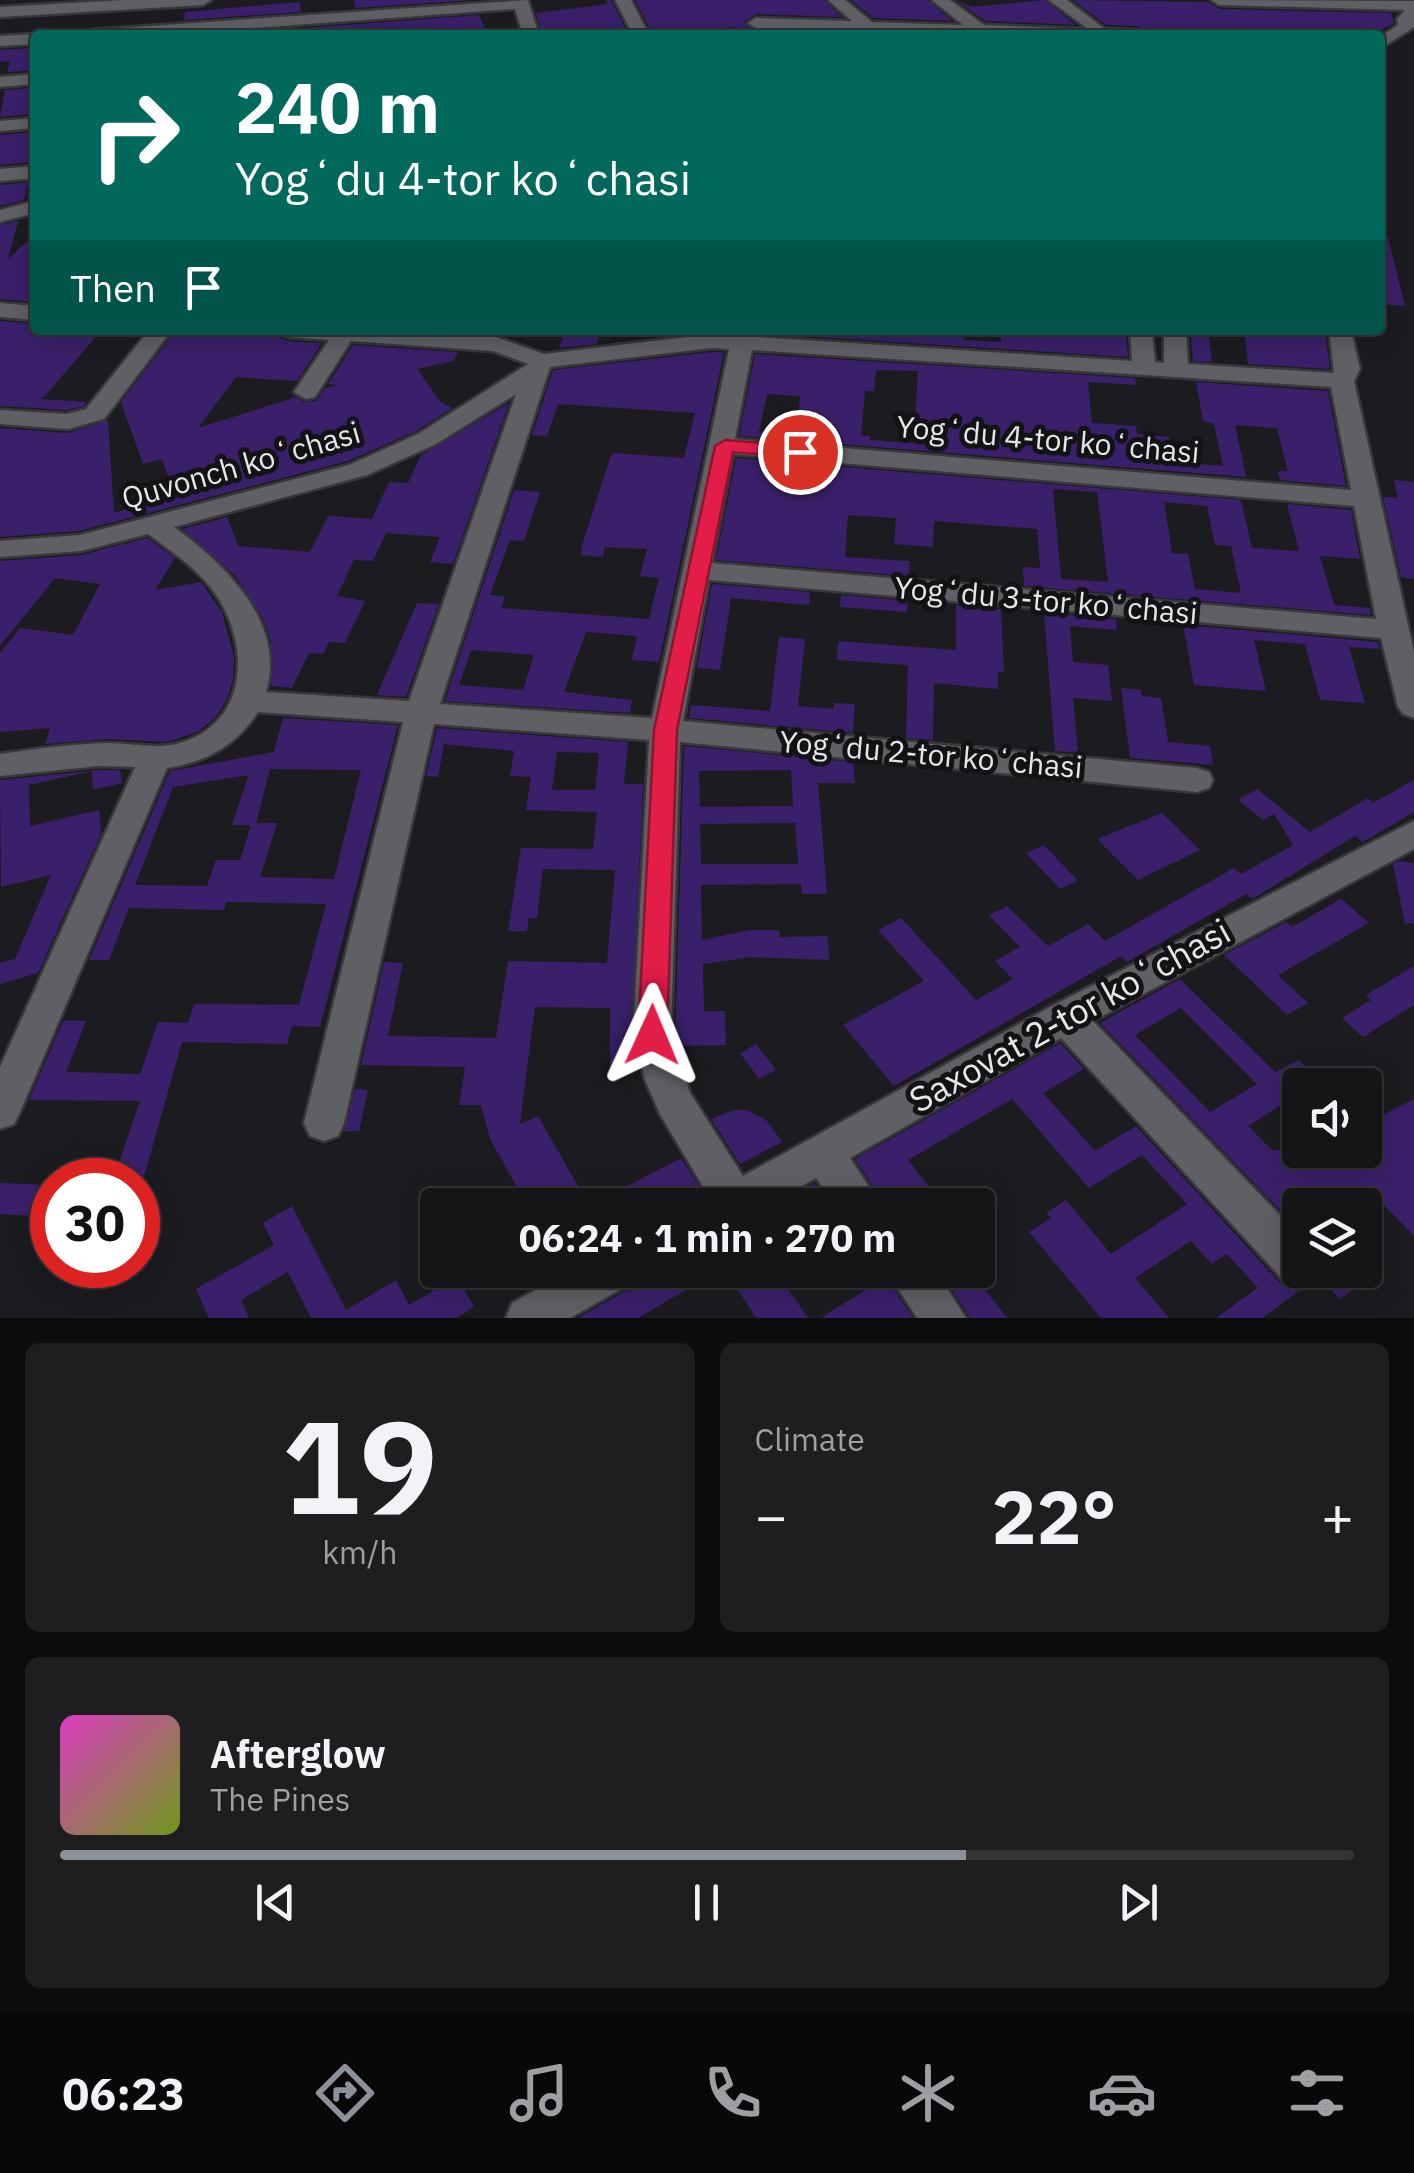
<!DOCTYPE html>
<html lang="en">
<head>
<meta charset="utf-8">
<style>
	body { margin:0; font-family:"IBM Plex Sans",sans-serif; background:#1e1e21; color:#f1f3f6; height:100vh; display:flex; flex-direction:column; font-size:38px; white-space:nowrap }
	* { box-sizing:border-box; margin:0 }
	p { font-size:32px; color:#9d9fa2 }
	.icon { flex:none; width:55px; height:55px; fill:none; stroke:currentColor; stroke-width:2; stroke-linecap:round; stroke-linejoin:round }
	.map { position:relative; height:1318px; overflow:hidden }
	.drawer { display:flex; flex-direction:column; gap:25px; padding:25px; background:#0c0c0d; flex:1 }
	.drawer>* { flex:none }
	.banner { position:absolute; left:30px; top:30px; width:1355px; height:305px; border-radius:10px; box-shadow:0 5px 25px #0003,0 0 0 2px #343437; background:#00695c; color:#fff; overflow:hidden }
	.fabs { position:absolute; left:1282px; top:1068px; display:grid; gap:20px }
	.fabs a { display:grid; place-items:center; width:100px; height:100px; border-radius:10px; background:#151518; box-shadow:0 5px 25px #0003,0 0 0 2px #343437; font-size:50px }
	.speed { position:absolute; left:30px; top:1158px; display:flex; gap:20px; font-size:50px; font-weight:700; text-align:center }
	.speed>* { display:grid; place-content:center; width:130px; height:130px; border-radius:50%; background:#151518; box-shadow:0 5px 25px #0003,0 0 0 2px #343437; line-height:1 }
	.speed .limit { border:15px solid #d22; background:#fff; color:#111 }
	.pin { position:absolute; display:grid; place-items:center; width:85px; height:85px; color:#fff; margin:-42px; border:5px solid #fff; border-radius:50%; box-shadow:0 2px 10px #0007 }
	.me { position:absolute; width:110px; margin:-55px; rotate:1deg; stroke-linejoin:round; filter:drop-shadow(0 0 8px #0008) }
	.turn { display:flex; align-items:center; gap:35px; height:210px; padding:0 40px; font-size:45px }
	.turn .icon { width:130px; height:130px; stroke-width:2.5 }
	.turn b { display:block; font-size:70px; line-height:85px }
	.then { display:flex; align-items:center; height:95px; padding:0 40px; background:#0003; gap:20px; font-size:38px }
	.big { font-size:75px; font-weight:700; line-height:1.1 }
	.drawer .widget { flex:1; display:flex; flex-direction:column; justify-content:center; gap:15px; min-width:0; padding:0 35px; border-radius:15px; background:#1e1e21 }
	.drawer .dial { align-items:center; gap:0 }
	.dial b { font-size:130px; line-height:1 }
	.song { display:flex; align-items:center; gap:30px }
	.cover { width:120px; height:120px; border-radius:15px; background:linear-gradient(135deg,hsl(310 70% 55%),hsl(80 70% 35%)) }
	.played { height:10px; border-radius:5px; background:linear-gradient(90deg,#8c9099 70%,#343437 70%) }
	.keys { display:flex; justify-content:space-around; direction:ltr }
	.heat { display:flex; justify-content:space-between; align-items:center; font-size:55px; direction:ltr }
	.drawer .tiles { flex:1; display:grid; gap:25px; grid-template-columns:1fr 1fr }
	.widget:last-child { grid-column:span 2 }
	.trip { position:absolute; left:420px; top:1188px; width:575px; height:100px; border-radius:10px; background:#151518; box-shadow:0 5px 25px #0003,0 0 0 2px #343437; font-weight:700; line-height:100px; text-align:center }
	.menu { display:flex; height:160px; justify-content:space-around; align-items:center; background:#08080a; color:#9d9fa2 }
	.menu .icon { width:70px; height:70px }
	.menu .current { color:#8c9099 }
	.menu b { font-size:45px; color:#f1f3f6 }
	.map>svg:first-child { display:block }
</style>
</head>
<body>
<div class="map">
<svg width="1414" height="1318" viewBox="0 0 1414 1318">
	<rect width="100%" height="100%" fill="#1c1c20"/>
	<!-- building -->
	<g fill="#3a206a" fill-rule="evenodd">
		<polygon points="354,0 473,0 355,8"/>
		<polygon points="606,0 611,0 629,35 542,35 536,13 608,4"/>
		<polygon points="635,0 824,0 842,17 756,14 744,22 753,30 734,27 653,35"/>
		<polygon points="851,0 928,0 952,21 873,18"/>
		<polygon points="956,0 972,7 1045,0 1076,25 985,21"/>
		<polygon points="1073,0 1208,2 1219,9 1391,13 1394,23 1372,35 1148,33 1137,26 1106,25"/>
		<polygon points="300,2 301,12 184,20 185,12"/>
		<polygon points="479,15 485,29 439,35 210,35"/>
		<polygon points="35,48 35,70 7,72 10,61 0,62 0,50"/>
		<polygon points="35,88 35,114 0,117 5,90"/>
		<polygon points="35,132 35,162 0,165 0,135"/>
		<polygon points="28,182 24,200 0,206 0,185"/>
		<polygon points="18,221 8,259 35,234 35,302 0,299 0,225"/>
		<polygon points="1387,233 1405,306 1380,304 1380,234"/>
		<polygon points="0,321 35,324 35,330 102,330 42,399 86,402 84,406 67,410 0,406"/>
		<polygon points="176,330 276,335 287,341 322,343 297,381 236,377 198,428 296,397 304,402 316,401 325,388 337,385 328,384 353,345 458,352 453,361 417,369 440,401 452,408 416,431 348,461 79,531 0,537 0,428 68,433 108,420 114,513 175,497 162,459 143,464 121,402"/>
		<polygon points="566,330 602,330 596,344 559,348"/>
		<polygon points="786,330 841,330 914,337 964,330 964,340 1001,342 1000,330 1126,330 1128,357 785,335"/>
		<polygon points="1190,330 1208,330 1212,362 1193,361"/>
		<polygon points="1244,330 1295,334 1294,330 1325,330 1330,369 1248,364"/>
		<path d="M712,352H724L659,662L632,660L637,636L586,632L564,692L632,700L630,713L445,701L514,490L540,492L524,541L510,540L490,595L505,596L501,608L649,619L659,578L640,576L647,549L605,547L603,557L581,555L582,545L612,453L684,458L695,413L558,404L547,436L532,435L553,370ZM471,650L534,655L523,690L459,685Z"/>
		<path d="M755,354L1135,378L1136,385L1088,382L1092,423L1136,426L1137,434L1169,437L1173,462L1223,466L1214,424L1203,421L1196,382L1328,391L1346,486L1280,480L1278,471H1288L1277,428L1235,425L1246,477L739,436ZM876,370L918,371L914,443L870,440V436L861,435L865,391H874ZM767,394L800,396L797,435L759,432Z"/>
		<polygon points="509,403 453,564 430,562 440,537 386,533 373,561 354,560 337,596 365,601 345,643 329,642 323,654 309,653 292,688 271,686 271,641 262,617 235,576 182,529 227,517 238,546 310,552 328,516 372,519 389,482 408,483 421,455"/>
		<path d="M736,458L1241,500L1252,548L1299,551L1287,504L1351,510L1360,559L1320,556L1334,605L1370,608L1371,615L1024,586L1023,567L1040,568L1037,529L934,521L933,547L894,544L896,518L848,515L845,557L910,561L909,576L716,560ZM1053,489L1097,492L1108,582L1061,579ZM1164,502L1207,506L1215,545L1231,546L1241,593L1195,589L1188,554L1172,553Z"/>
		<polygon points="1394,480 1414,482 1414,579 1401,577 1383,497 1398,498"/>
		<polygon points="147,538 175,558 155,590 201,582 222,612 234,657 233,679 227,699 216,717 199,731 168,742 107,739 45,744 50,728 0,732 0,653 20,628 73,635 100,584 55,578 0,646 0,561 81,555"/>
		<polygon points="712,584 810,592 809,605 731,598 720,670 697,668"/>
		<polygon points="841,595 908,601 907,612 840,607"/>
		<polygon points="417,603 439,604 406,697 377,695"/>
		<polygon points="956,605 1001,609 1004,673 998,672 998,689 934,683 933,740 906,738 908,665 837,660 838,641 956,650"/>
		<polygon points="1044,613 1116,619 1117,630 1070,626 1073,662 1108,665 1112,701 1073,698 1078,753 1055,751"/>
		<polygon points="1183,625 1378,642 1380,649 1349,647 1365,703 1320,700 1305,644 1254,640 1266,691 1194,685"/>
		<polygon points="779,637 805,639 798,706 834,709 834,703 855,704 853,733 689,718 691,705 770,711"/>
		<polygon points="1121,688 1141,690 1142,696 1161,698 1168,742 1210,746 1213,765 1130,758"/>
		<path d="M283,718L398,725L320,1027L292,1026L287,1044L182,1042L143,1180H113L140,1101L29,1100L63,1021H86L66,1072L140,1074L158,1022L188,1023L194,1004L299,1005L326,904L226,902L224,910L129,908L109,960H89L170,771L274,752ZM270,769L361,770L334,879L260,877L277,823H256ZM249,775L232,825H251L240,860H216L207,886L135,885L173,787Z"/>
		<path d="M437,728L628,742L624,784H643L630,1066H610V1008L535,1007L520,1124L538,1116L589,1205H527L490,1139L481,1105H459L465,1067L361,1065L384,962L403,963L388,1036L496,1038L508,961L607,963L615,870L543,869L537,918H529L527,931H508L521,848L593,849L597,812L526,810L531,777L510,776L514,751L444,744L438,777L426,776ZM557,752L599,753L595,790H552Z"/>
		<path d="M684,746L853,762L855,783H818L827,894H802L801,884L701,885L702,940L750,930H779L780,937L827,936L830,960L751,957L703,964L704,1011H725L726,1045L678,1046L675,1034ZM791,770L793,806L700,807L699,771ZM795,823L798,864H701L700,824Z"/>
		<polygon points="99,770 120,770 122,783 93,790 92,771 29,785 30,826 99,810 101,834 38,973 0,984 0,963 15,959 51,875 1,887 0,780"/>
		<polygon points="1414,780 1414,812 1363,842 1355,836 1252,899 1246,894 1127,962 1121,956 894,1086 843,1025 924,981 878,930 901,918 976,1000 1013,979 995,961 1020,947 989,915 1007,906 1048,946 1088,924 1105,941 1234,868 1241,874 1293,845 1274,814 1263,820 1238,800 1257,789 1310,832 1368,798 1373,803"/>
		<polygon points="1162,813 1200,850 1138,880 1097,839"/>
		<polygon points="1044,845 1078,881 1060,889 1026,853"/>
		<polygon points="1400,861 1414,863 1414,923 1405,924 1393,864"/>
		<polygon points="1341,899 1369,923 1278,975 1308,1003 1287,1015 1224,955 1286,922 1292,927"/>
		<polygon points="1414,966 1414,1005 1363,1037 1342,1018 1371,1000 1366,995"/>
		<path d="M1180,979L1275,1072L1299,1060L1321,1085H1300V1124L1283,1104L1248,1126L1272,1150H1365V1124L1414,1099V1236L1370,1191L1350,1205H1300V1231L1100,1023ZM1181,1008L1257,1084L1210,1112L1135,1035Z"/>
		<polygon points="1060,1043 1084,1069 1043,1093 1095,1151 1136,1126 1282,1285 1299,1291 1262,1318 1216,1318 1258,1288 1227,1254 1212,1264 1191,1241 1135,1278 1169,1318 1101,1318 1029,1232 1051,1218 1046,1213 1066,1200 1111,1254 1187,1204 1142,1155 1089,1188 1012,1099 908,1160 943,1205 885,1205 855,1159"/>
		<polygon points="756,1044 776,1070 759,1079 740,1053"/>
		<polygon points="355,1089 368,1090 359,1131 344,1131"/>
		<polygon points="734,1110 747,1110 767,1121 782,1142 740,1164 711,1119"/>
		<polygon points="681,1158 699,1186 664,1205 591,1205"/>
		<polygon points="0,1183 52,1185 52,1210 37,1210 35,1216 0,1214"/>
		<polygon points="815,1183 829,1202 777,1205"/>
		<polygon points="292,1206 346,1310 396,1280 409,1305 457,1277 474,1307 456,1318 311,1318 288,1272 241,1300 249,1318 209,1318 196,1289 274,1245 263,1223"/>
		<polygon points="651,1270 720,1270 638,1318 578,1318 630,1288 635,1279"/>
		<polygon points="725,1270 775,1270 808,1318 756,1318"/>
		<polygon points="939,1270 970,1270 1007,1318 970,1318"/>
		<polygon points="1324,1270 1352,1270 1364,1282 1340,1299 1321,1278"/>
		<polygon points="886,1277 913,1318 821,1318"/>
	</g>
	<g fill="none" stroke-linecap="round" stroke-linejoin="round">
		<!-- minor casing -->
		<g stroke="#38373a" stroke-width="5">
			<g id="minor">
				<polygon points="124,0 211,0 203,5 0,17 0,7"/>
				<polygon points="528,0 539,35 523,35 515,9 158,35 83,35 91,30"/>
				<polygon points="615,0 631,0 649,35 633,35"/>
				<polygon points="828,0 845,0 872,22 963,25 932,0 950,0 984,25 1088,29 1049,0 1067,0 1105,29 1137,30 1145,35 756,28 748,23 756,18 852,21"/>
				<polygon points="1211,0 1414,1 1414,27 1380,49 1380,37 1398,25 1397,19 1405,10 1219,5"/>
				<polygon points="35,34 39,35 35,35 35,44 0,46 0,36"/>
				<polygon points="35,74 35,84 0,87 0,77"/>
				<polygon points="35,118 35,128 0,131 0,121"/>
				<polygon points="35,166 35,178 0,181 0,169"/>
				<polygon points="35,201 35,213 0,222 0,210"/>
				<polygon points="0,303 35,306 35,320 0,317"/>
				<polygon points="149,330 172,330 104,419 68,429 0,424 0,410 67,414 86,409"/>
				<path d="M276,330H390L496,337L544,354L712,334L1132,361L1130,330H1152L1155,362L1164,363V330H1186L1188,364L1334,373L1329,330H1351L1360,369L1354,381L1414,652V718L1403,714L1398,707L1381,638L709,580L683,721L1197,768L1209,772L1213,780L1209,788L1197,792L680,742L671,1035L690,1093L743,1176L1052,1006L1414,821V849L1093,1021L1300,1236V1270H1320L1315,1282L1300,1288L1285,1282L1061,1038L850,1158L881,1205H835L816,1178L769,1205H709L711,1200L660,1114L645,1080L633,1035L649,740L434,724L344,1123L338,1136L324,1141L310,1136L304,1123L403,722L258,712C236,745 207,762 167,768L20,1112L14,1124L0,1129V1067L135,767L99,766L0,776V754C35,749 71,744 107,743C130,743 154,749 176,744C250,726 252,642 212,589C195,567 170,550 148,534L81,551L0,557V541L80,535L349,465L418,434L528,364L493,351L351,341L315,397L306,399L294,392L329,340L287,337ZM712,348L729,349L652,718L440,704L550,367ZM752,350L1331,387L1351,490L735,439ZM516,394L409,701L266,692C287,622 223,563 174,527L367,475L436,444ZM733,454L1354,506L1376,619L712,563Z"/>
				<polygon points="571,1270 635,1270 628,1285 570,1318 506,1318 512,1303"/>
				<polygon points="886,1270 935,1270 966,1318 917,1318"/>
			</g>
		</g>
		<!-- minor -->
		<use href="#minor" fill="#605f64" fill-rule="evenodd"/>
	</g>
	<!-- route -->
	<polygon fill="#e11d48" stroke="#92132f" stroke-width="2.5" points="725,440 800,446 810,452 800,458 733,452 677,730 667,1035 663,1044 652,1047 642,1044 638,1035 654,730 715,446"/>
	<g text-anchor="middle" stroke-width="10" stroke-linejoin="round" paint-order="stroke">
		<!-- street labels -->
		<g font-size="30" fill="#e6e5e8" stroke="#131316">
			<text transform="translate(1048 440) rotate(5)" y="10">Yogʻdu 4-tor koʻchasi</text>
			<text transform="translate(241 466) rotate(-16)" y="10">Quvonch koʻchasi</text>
			<text transform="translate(1046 601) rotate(5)" y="10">Yogʻdu 3-tor koʻchasi</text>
			<text transform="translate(931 755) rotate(5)" y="10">Yogʻdu 2-tor koʻchasi</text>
		</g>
		<!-- near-street labels -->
		<g font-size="35" fill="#e6e5e8" stroke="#131316">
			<text transform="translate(1070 1016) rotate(-29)" y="12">Saxovat 2-tor koʻchasi</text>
		</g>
	</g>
</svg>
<div class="fabs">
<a><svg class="icon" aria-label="sound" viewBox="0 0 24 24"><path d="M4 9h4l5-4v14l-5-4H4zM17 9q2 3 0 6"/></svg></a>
<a><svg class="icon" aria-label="layers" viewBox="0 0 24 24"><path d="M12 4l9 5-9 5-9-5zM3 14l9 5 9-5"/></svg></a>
</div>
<div class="speed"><div class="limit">30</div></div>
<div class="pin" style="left:800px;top:452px;background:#d93025"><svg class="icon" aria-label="arrive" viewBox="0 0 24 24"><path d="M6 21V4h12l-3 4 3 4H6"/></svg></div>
<svg class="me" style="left:652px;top:1035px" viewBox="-20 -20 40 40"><path d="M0-17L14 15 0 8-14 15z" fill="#e11d48" stroke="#fff" stroke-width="4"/></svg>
<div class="trip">06:24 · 1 min · 270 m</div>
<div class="banner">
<div class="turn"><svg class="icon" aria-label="right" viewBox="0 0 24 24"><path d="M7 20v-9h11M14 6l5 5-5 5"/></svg><div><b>240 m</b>Yogʻdu 4-tor koʻchasi</div></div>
<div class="then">Then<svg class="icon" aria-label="arrive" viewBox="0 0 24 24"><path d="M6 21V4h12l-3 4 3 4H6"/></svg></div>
</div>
</div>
<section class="drawer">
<div class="tiles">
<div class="widget dial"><b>19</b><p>km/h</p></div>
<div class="widget"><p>Climate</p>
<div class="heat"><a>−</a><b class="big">22°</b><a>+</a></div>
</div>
<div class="widget">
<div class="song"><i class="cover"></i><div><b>Afterglow</b><p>The Pines</p></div></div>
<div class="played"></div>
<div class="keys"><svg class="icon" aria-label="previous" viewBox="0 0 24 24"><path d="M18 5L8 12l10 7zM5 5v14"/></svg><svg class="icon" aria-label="pause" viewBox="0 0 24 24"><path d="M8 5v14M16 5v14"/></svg><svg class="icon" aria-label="next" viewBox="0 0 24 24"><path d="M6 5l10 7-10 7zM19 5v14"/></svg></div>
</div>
</div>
</section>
<nav class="menu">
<b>06:23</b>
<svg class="icon current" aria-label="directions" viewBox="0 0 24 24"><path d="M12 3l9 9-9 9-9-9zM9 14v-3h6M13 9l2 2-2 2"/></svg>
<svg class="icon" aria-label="music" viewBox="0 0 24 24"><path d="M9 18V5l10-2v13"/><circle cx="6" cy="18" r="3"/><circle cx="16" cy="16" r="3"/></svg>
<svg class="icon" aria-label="phone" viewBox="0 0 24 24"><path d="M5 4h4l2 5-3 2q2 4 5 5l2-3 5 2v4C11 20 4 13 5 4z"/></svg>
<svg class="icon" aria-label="climate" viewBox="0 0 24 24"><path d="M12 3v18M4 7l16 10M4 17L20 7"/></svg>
<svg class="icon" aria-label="car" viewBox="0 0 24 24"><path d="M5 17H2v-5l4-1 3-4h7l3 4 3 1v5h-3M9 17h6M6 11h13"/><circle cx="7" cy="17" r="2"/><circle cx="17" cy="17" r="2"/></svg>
<svg class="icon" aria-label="filters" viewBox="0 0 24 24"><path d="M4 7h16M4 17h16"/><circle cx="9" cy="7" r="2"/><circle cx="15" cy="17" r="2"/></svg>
</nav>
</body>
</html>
